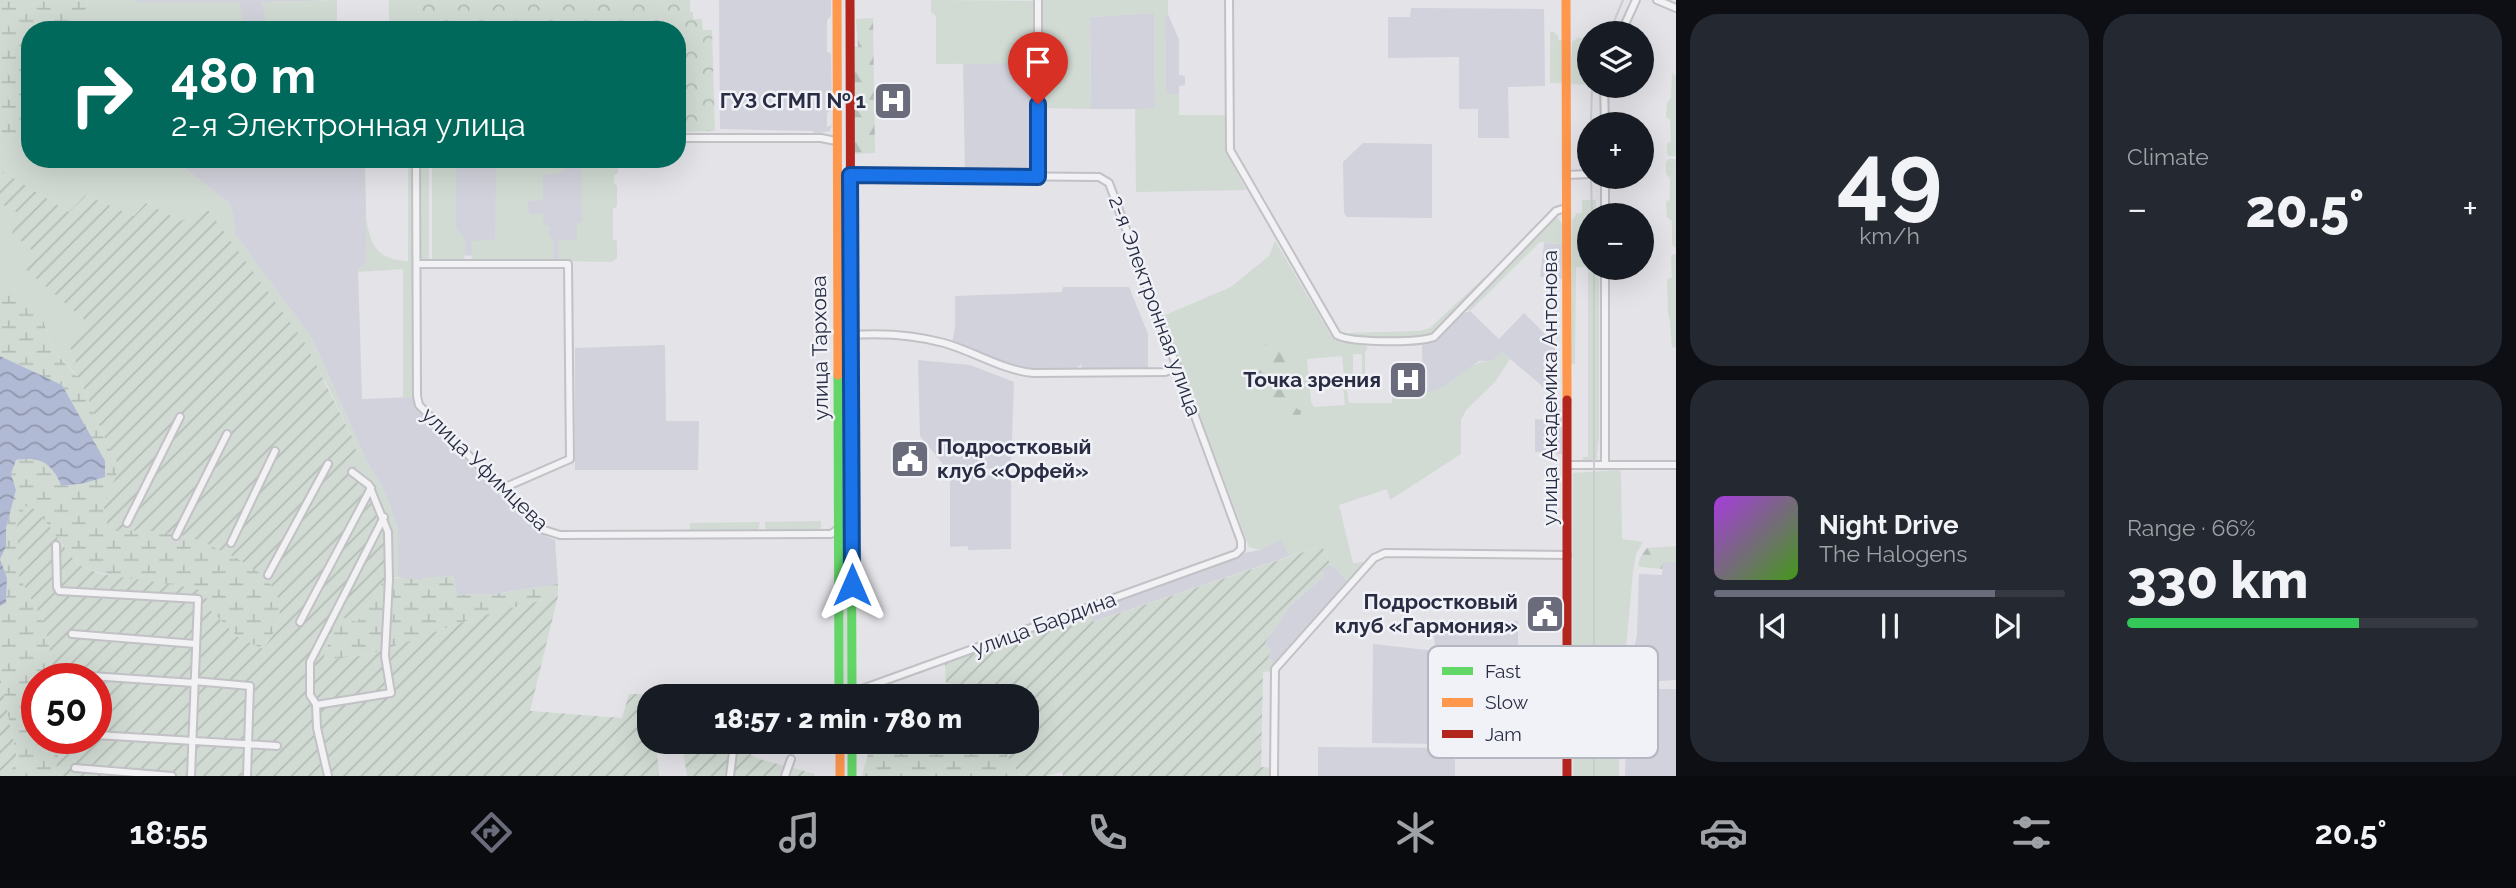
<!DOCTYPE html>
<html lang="en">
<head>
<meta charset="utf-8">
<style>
	body { margin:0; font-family:Raleway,sans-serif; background:#242831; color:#f1f3f6; height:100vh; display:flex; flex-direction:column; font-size:26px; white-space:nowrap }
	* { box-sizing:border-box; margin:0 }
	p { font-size:23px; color:#9ea1a6 }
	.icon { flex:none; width:38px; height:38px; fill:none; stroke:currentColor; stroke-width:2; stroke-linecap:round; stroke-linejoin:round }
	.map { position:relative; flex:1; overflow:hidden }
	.side { display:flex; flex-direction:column; gap:14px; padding:14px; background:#0d0f14; width:840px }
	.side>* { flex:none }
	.guide { position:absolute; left:21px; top:21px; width:665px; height:147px; border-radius:28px; box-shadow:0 7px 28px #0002; background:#00695c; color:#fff; overflow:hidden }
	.buttons { position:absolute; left:1577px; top:21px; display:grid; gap:14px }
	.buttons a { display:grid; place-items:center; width:77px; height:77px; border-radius:50%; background:#171b24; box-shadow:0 7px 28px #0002; font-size:35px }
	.speed { position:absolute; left:21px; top:663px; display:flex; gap:14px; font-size:35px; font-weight:700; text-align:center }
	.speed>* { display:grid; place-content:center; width:91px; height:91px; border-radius:50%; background:#171b24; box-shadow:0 7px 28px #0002; line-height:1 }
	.speed .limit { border:10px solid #d22; background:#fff; color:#111 }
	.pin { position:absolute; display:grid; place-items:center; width:60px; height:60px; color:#fff; margin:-72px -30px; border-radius:50% 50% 50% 0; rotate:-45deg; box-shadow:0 0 7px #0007 }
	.pin .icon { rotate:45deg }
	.me { position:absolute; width:77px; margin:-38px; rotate:0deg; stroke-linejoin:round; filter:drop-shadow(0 0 5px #0008) }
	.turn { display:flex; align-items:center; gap:24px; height:147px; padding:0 35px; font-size:32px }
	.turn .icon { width:91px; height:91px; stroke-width:2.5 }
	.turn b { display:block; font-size:49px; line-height:60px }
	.big { font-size:52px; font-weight:800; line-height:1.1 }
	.side .tile { flex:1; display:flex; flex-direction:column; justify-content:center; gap:10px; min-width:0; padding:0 24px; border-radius:28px; background:#242831 }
	.side .dial { align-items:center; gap:0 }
	.dial b { font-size:91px; line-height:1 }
	.song { display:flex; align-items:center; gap:21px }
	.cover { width:84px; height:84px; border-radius:10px; background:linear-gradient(135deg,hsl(280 70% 55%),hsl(100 70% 35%)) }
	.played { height:7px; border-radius:4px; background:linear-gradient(90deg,#6a6c7c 80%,#363941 80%) }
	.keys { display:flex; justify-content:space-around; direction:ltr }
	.heat { display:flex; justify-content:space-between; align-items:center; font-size:38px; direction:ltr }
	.charge { height:10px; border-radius:5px; background:linear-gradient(90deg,#34c759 66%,#363941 0) }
	.side .tiles { flex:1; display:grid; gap:14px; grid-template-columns:repeat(2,1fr) }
	.trip { position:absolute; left:637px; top:684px; width:402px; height:70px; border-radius:28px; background:#171b24; box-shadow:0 7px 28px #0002; font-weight:800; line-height:70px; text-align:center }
	.dock { display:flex; height:112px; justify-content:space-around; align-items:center; background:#090b0e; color:#9ea1a6 }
	.dock .icon { width:49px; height:49px }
	.dock .selected { color:#6a6c7c }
	.dock b { font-size:32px; color:#f1f3f6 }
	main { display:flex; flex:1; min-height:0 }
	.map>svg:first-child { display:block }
</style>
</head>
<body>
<main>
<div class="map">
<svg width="1676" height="776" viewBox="0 0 1676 776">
	<defs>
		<pattern id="forest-firs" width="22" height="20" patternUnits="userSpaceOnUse" patternTransform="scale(1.75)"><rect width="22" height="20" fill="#d1dbd3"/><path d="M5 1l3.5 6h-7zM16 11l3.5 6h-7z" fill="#b3bcb6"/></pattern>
		<pattern id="wetland-marsh" width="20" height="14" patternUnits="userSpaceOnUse" patternTransform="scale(1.75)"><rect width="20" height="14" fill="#d1dbd3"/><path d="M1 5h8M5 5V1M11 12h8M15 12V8" fill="none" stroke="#b3bcb6"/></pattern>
		<pattern id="park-crowns" width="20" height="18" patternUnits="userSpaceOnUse" patternTransform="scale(1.75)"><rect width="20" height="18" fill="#d1dbd3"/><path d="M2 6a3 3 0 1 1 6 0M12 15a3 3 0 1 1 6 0" fill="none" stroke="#b3bcb6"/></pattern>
		<pattern id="garden-furrows" width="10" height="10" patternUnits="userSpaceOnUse" patternTransform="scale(1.75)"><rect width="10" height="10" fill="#d1dbd3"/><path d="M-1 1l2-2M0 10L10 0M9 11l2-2" fill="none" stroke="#b3bcb6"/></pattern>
		<pattern id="water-waves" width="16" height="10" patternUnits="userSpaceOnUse" patternTransform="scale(1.75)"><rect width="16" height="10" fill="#b1bad4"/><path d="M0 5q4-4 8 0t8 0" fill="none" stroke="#9097ae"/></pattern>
	</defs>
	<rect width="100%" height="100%" fill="#e3e3e8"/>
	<!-- built -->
	<g fill="#d1d2db">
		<polygon points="136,0 319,0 319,1 262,2 268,30 212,30 243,26 136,2"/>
		<polygon points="719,0 831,0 831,16 827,20 827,51 831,54 832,110 827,113 827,127 832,125 830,131 815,134 813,131 720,129"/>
		<polygon points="1411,8 1544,9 1545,86 1508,87 1509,138 1478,138 1478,109 1459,109 1459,57 1388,58 1388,17 1410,17"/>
		<polygon points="1154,13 1155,109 1091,109 1090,17"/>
		<polygon points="1168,14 1179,40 1179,75 1185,76 1185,85 1179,86 1179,94 1166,94 1165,19"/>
		<polygon points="963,63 1035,63 1036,167 1031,173 965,173"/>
		<polygon points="1363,143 1432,144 1432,218 1347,217 1344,213 1343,162"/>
		<polygon points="173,159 365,159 367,263 358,269 362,399 413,397 419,412 520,516 545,536 555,540 558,584 494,594 457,595 430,577 423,580 407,580 398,577 398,529 384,490 369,466 312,338 235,234 233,213 229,203"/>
		<polygon points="434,159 510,159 506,256 433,255"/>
		<polygon points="522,159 606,159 607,260 523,258"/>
		<polygon points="1544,243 1562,244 1562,279 1540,277"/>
		<polygon points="1063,287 1129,287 1148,334 1148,368 1082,369 1081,364 1074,371 1033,371 1022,370 952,344 955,327 955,296 1062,292"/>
		<polygon points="1470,311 1499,339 1524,313 1555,344 1556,388 1549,396 1562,412 1562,454 1535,452 1535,419 1547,420 1549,396 1541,385 1502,352 1493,361 1479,361 1444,387 1423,395 1422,343 1435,339 1461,314"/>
		<polygon points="665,345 666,421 699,421 698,470 575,470 575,348"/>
		<polygon points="918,360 970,365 1014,382 1011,468 947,469 920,436"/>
		<polygon points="950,475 1011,475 1011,549 968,550 968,546 950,547"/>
		<polygon points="1281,539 1290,556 1092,622 1090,612 1244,553 1260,550"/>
		<polygon points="1663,561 1676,562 1676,680 1643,682 1635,678 1630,672 1637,634 1639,574 1662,575"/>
		<polygon points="1330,564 1348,581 1276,663 1268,658 1265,643 1289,607 1324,576 1322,569"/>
		<polygon points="1449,620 1518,621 1518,687 1505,701 1441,700 1442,744 1372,743 1373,644 1436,651 1433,631"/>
		<polygon points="1644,689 1676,689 1676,776 1625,776 1627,696 1632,691"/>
		<polygon points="1318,747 1455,748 1455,776 1318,776"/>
	</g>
	<!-- grass -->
	<g fill="#d1dbd3">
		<polygon points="88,0 136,0 136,2 239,2 244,26 212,30 74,30 85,12"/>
		<polygon points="337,0 337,30 268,30 262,2"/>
		<rect x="389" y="0" width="33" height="30"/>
		<polygon points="931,0 1033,1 1035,63 936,64 936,16 931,12"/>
		<polygon points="1040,0 1168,0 1168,14 1165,19 1166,94 1179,94 1179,115 1226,115 1226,152 1246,190 1136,192 1135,109 1155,108 1154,13 1090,17 1091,109 1040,108"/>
		<polygon points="1550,32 1554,32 1558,36 1559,40 1562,40 1562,83 1550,83"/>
		<polygon points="1589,37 1589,85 1571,84 1572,42 1577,38"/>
		<polygon points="1672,73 1676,76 1676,156 1669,156 1667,152 1667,144 1671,141 1670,120 1666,117 1667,103 1671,98"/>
		<polygon points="12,133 30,146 30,159 45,159 58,166 62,159 173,159 229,203 233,213 235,234 312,338 369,466 384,490 398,529 398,577 386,577 385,529 351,475 358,461 354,441 327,384 206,207 182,222 146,203 134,216 85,195 69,212 3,173 0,178 0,152"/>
		<path d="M408,159H414L413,397H403V269L358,272V269L367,262L365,212C370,241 373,260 408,261Z"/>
		<polygon points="419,159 429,159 429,262 419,261"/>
		<polygon points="432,159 486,159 482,163 456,164 456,228 466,240 464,262 432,262"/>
		<polygon points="496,159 567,159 565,169 557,174 543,175 543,200 528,201 529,214 543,214 544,225 549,226 549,236 554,240 554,257 552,260 472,261 471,241 495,240"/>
		<polygon points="570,159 618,159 618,173 614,175 614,183 617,186 617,206 613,209 613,239 617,241 617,258 612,262 561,261 558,258 558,240 577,240 577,223 582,222 581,169 572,168"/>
		<polygon points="1669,159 1676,159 1676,248 1672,245 1672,221 1667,217 1666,202 1670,199 1670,178 1666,174 1666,162"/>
		<polygon points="842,178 845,180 847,329 845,331 842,330"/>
		<polygon points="1582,200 1596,200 1596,215 1589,215 1589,268 1599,268 1599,440 1596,462 1583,460 1583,457 1588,457 1588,267 1576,267 1575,364 1571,364 1572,221 1576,214 1582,213"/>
		<polygon points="0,203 19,213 32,250 22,265 87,322 76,362 71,369 53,350 42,317 0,277"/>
		<polygon points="1554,218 1558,218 1562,224 1562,244 1540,242 1470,311 1467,309"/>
		<path d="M1275,241L1332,337C1343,346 1359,339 1368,348L1365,352V376H1362V354H1353V373H1361V376H1344L1342,356L1307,359L1311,402L1314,407L1345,405L1343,386L1352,384L1355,388L1347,390L1349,403H1392V396C1410,395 1425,395 1441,388C1461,379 1468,360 1493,361L1502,352L1510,359L1495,382L1466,410L1461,420V454L1390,500L1387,489L1339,505L1353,563L1366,562L1348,581L1330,564L1322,546L1290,556L1281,540L1260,550L1249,547L1163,316L1231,287L1269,256Z"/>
		<polygon points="1674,254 1676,254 1676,347 1672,348 1670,321 1668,313 1667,280 1672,277 1671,256"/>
		<polygon points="1490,272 1483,279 1484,284 1430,336 1352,338 1349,335 1349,333 1420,331 1430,328"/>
		<polygon points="1619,470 1621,474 1622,539 1643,542 1636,554 1633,572 1619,723 1619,776 1573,776 1574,734 1572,733 1573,473"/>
		<polygon points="821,521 821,531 769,532 765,527 765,522"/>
		<polygon points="760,522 758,531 690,530 690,523"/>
		<polygon points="843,538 848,538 848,684 842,685"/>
	</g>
	<!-- forest -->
	<g fill="url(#forest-firs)">
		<polygon points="873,18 875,153 854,154 854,47 858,47 856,19"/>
		<path d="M1281,336L1285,337C1306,362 1279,384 1288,401C1291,406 1297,408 1301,411L1300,422L1296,424C1283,424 1271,413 1268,400C1266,392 1270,395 1266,388C1261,376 1253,370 1257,356C1265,352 1263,343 1270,337Z"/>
		<polygon points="1676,546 1676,562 1663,562 1662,569 1641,567 1638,565 1640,558 1647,548"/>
	</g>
	<!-- wetland -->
	<g fill="url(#wetland-marsh)">
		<polygon points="0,0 88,0 85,12 74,30 30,30 30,146 12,133 0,152"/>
		<path d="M0,277L42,317L53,350L80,380L107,443L119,467L104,508L109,530C135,530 160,530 184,536C198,539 212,546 224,552C270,573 301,600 263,649L238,637L208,608L205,591C178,585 92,578 76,562C70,556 65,547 60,540L19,576L45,625L53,667L69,678L37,679V738L61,739L55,776H8L17,759L0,676V606L6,603L7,578L0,559L6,547V528L16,490L11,474L16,460C43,456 50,462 62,486L85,483L105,477L62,385L0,356Z"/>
		<polygon points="454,576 457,595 494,594 558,584 558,596 478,617 369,655 323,660 337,616 357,622 386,577 423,580 430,577"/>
		<polygon points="871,742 1007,742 1007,756 1021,776 862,776"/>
	</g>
	<!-- park -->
	<polygon fill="url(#park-crowns)" points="422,0 690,0 690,12 693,12 693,19 702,19 703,30 712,30 715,131 677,132 677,30 422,30"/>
	<!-- garden -->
	<g fill="url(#garden-furrows)">
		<path d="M3,172L69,212L85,195L134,216L146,203L181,221L206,207L305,343L354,441L358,461L351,475L371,490L385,529L386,577L357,622L337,616L323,660L369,655L478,617L558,596L530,711L622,718L629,694H659V696H649V742H656L659,776H55L61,739L96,738V679H69L53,667L45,625L19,576L17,526L25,506L37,510L77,564L100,574L176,585L205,591L209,609L238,637L263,649C301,601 269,573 224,552C212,546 198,539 184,536C160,530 135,530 109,531L104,508L119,467L107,443L80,380L71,369L76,362L69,344L82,335L87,322L21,265L32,250L12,233L18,213L0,203V178Z"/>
		<polygon points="1322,546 1330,564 1323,569 1324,576 1289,607 1265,643 1271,649 1268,658 1276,663 1272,671 1263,672 1261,767 1272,768 1272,776 1063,776 1062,772 1047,776 1021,776 1007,756 1007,742 1027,742 1027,696 980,696 979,693 957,696 955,684 946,683 945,664 1090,612 1093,622"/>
		<polygon points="0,676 17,759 8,776 0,776"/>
		<polygon points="682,742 728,742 759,759 815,774 814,776 687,776"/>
	</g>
	<!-- water -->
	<path fill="url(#water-waves)" d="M0,356L62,385L105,461V477L85,483L62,486C51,463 42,456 16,460L11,474L16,490L6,528V547L0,559L7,578L6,603L0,606Z"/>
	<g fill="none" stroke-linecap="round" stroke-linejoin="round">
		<!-- street casing -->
		<g stroke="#c1c1c6" stroke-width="10">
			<g id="street">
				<polyline points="1038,0 1038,177"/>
				<path d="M1229,0L1230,150L1337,335C1351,343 1418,343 1434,337L1556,211L1566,208"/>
				<polyline points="1657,0 1676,8"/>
				<polyline points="1621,33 1636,0"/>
				<polyline points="1604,86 1605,124"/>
				<polyline points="677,138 821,138 836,141"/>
				<polyline points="416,159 417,396 419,405 541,529 560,535 824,534 831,534 838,529"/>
				<polyline points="850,175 1099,177 1109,183 1241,541 1241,549 1236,554 859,690 852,695"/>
				<polyline points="1567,175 1589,174"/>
				<polyline points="1605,177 1605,215"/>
				<polyline points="417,264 568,264 570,459 501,489"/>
				<path d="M851,335C881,333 915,335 944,343C973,351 1002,370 1033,373L1165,372L1178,367"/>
				<polyline points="1568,465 1676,465"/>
				<polyline points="1605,465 1605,268"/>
				<polyline points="127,523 180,417"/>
				<polyline points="176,536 227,434"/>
				<polyline points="231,543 275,451"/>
				<polyline points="56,545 57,587 59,591 198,599 191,776"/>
				<polyline points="268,575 328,464"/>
				<polyline points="300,622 371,488"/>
				<polyline points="72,634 196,644"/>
				<polyline points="76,675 194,683"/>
				<polyline points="194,681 250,686 247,776"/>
				<polyline points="316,705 391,693 385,656 389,579 388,532 369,485 352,472"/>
				<polyline points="96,735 277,746"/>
				<polyline points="75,768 172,776"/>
				<polyline points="328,776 317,728 316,704 310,695 310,662 384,517"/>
				<polyline points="730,776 733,752"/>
				<polyline points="785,776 791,759"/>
				<polyline points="1274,776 1275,669 1374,558 1385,553 1567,555"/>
			</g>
		</g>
		<!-- street -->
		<use href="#street" stroke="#f2f2f5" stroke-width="6"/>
		<!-- fast -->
		<g stroke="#63d668" stroke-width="9">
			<polyline points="838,375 839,696"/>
			<polyline points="851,408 852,696"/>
			<polyline points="852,742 852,776"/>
		</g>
		<!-- slow -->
		<g stroke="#ff974d" stroke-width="9">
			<polyline points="837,0 838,375"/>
			<polyline points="1566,0 1567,400"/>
			<polyline points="840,742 840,776"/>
		</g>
		<!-- jam -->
		<g stroke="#b3261e" stroke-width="9">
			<polyline points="850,0 851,408"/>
			<polyline points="1567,400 1567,776"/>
		</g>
		<!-- tram -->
		<g stroke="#cbccd0" stroke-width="2">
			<polyline points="1609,33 1623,0"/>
			<polyline points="1591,124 1592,86"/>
			<polyline points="1591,177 1592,215"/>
			<polyline points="1594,268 1594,776"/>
		</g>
	</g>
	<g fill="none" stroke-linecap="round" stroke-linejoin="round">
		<!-- route casing -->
		<g stroke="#114b97" stroke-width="18">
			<polyline id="route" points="852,585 850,175 1038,177 1038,104"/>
		</g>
		<!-- route -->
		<use href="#route" stroke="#1a73e8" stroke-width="12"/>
	</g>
	<!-- icons -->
	<defs>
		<g id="hospital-square" transform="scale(2.0125)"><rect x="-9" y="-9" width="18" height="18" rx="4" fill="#6a6c7c" stroke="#f0f2f7"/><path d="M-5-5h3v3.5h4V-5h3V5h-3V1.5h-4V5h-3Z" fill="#fff"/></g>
		<g id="civic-square" transform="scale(2.0125)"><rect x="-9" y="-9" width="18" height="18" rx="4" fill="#6a6c7c" stroke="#f0f2f7"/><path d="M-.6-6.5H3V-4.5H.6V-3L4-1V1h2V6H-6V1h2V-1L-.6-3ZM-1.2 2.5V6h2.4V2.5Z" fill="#fff"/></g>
	</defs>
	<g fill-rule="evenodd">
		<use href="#hospital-square" x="893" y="101"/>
		<use href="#hospital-square" x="1408" y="380"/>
		<use href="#civic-square" x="910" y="459"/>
		<use href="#civic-square" x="1545" y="614"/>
	</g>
	<g text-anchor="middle" stroke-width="5" stroke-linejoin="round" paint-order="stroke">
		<!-- poi labels -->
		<g font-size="21" font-weight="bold" fill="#292c42" stroke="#f0f2f7" text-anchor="end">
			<text x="866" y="108">ГУЗ СГМП № 1</text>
			<text x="1381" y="387">Точка зрения</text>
			<text x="937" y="454" text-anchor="start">Подростковый<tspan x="937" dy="24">клуб «Орфей»</tspan></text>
			<text x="1518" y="609">Подростковый<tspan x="1518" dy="24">клуб «Гармония»</tspan></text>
		</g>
		<!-- street labels -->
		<g font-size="21" fill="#292c42" stroke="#f0f2f7">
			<text transform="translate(1155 306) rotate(70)" y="7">2-я Электронная улица</text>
			<text transform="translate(820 348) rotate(-91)" y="7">улица Тархова</text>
			<text transform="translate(1550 388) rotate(-90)" y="7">улица Академика Антонова</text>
			<text transform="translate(485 469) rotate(44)" y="7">улица Уфимцева</text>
			<text transform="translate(1044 624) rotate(-20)" y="7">улица Бардина</text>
		</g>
	</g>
	<!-- legend -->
	<rect x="1428" y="646" width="230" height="112" rx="10" fill="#f0f2f7" stroke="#b4b7c1" stroke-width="2"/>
	<rect x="1442" y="667" width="31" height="8" fill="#63d668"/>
	<rect x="1442" y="698" width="31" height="9" fill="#ff974d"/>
	<rect x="1442" y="730" width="31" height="8" fill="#b3261e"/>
	<g font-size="19" fill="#292c42">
		<text x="1485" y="678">Fast</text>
		<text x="1485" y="709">Slow</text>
		<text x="1485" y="741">Jam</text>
	</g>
</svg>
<div class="buttons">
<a><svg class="icon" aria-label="layers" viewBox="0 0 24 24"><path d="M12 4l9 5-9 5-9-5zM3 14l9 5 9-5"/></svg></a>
<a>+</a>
<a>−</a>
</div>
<div class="speed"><div class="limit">50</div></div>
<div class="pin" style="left:1038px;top:104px;background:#d93025"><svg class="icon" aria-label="arrive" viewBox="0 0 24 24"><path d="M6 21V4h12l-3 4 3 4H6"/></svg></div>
<svg class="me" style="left:852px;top:585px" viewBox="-20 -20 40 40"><path d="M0-17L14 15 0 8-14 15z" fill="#1a73e8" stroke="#fff" stroke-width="4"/></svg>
<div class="trip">18:57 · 2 min · 780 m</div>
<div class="guide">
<div class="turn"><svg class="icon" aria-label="right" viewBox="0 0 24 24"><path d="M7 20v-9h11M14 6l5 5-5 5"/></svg><div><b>480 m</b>2-я Электронная улица</div></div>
</div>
</div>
<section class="side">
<div class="tiles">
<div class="tile dial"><b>49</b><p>km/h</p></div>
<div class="tile"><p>Climate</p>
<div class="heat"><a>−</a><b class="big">20.5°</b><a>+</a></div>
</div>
<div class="tile">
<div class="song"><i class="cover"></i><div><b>Night Drive</b><p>The Halogens</p></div></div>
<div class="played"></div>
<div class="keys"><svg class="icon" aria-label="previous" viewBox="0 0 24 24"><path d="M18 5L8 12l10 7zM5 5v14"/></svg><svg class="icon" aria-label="pause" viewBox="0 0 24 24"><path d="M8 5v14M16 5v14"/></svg><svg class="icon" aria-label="next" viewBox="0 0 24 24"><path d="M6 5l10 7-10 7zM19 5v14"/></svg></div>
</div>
<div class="tile"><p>Range · 66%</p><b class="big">330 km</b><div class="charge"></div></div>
</div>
</section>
</main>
<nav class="dock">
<b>18:55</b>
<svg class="icon selected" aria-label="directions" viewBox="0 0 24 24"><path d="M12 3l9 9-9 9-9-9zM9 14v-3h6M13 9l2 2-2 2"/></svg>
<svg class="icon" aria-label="music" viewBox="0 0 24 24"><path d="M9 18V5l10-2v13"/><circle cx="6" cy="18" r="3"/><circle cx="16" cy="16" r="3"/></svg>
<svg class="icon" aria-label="phone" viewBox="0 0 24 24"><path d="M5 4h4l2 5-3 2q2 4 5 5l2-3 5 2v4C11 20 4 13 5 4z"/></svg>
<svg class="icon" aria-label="climate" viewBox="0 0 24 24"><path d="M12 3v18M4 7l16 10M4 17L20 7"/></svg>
<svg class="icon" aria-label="car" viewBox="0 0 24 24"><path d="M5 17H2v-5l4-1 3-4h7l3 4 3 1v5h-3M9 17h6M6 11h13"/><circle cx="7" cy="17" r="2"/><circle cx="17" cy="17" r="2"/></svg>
<svg class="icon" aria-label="filters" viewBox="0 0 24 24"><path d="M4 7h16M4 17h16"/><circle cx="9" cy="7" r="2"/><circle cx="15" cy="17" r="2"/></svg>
<b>20.5°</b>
</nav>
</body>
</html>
